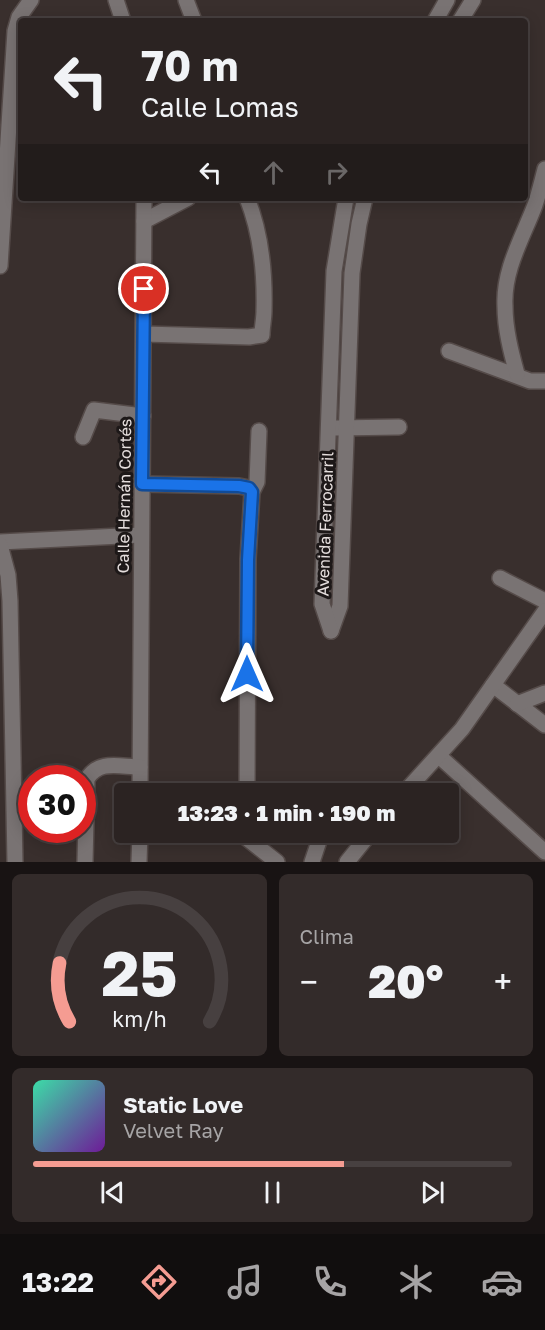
<!DOCTYPE html>
<html lang="es">
<head>
<meta charset="utf-8">
<style>
	body { margin:0; font-family:"Golos Text",sans-serif; background:#332b2a; color:#f1f3f6; height:100vh; display:flex; flex-direction:column; font-size:22px; white-space:nowrap }
	* { box-sizing:border-box; margin:0 }
	p { font-size:20px; color:#a6a4a5 }
	.icon { flex:none; width:33px; height:33px; fill:none; stroke:currentColor; stroke-width:2; stroke-linecap:round; stroke-linejoin:round }
	.map { position:relative; height:862px; overflow:hidden }
	.sheet { display:flex; flex-direction:column; gap:12px; padding:12px; background:#181313; flex:1 }
	.sheet>* { flex:none }
	.guide { position:absolute; left:18px; top:18px; width:510px; height:183px; border-radius:6px; box-shadow:0 3px 15px #0003,0 0 0 2px #474040; background:#2b2322; color:#f1f3f6; overflow:hidden }
	.speed { position:absolute; left:18px; top:765px; display:flex; gap:12px; font-size:30px; font-weight:700; text-align:center }
	.speed>* { display:grid; place-content:center; width:78px; height:78px; border-radius:50%; background:#2b2322; box-shadow:0 3px 15px #0003,0 0 0 2px #474040; line-height:1 }
	.speed .limit { border:9px solid #d22; background:#fff; color:#111 }
	.pin { position:absolute; display:grid; place-items:center; width:51px; height:51px; color:#fff; margin:-26px; border:3px solid #fff; border-radius:50%; box-shadow:0 2px 6px #0007 }
	.me { position:absolute; width:66px; margin:-33px; rotate:0deg; stroke-linejoin:round; filter:drop-shadow(0 0 4px #0008) }
	.turn { display:flex; align-items:center; gap:21px; height:126px; padding:0 24px; font-size:27px }
	.turn .icon { width:78px; height:78px; stroke-width:2.5 }
	.turn b { display:block; font-size:42px; line-height:51px }
	.lanes { display:flex; align-items:center; height:57px; padding:0 24px; background:#0003; justify-content:center; gap:30px; direction:ltr }
	.lanes .off { opacity:.35 }
	.big { font-size:45px; font-weight:800; line-height:1.1 }
	.sheet .widget { flex:1; display:flex; flex-direction:column; justify-content:center; gap:9px; min-width:0; padding:0 21px; border-radius:9px; background:#332b2a }
	.sheet .dial { align-items:center; gap:0 }
	.dial svg { height:156px; overflow:visible; fill:none; stroke:#474040; stroke-width:7; stroke-linecap:round; text-anchor:middle }
	.dial text { fill:#f1f3f6; stroke:none }
	.song { display:flex; align-items:center; gap:18px }
	.cover { width:72px; height:72px; border-radius:9px; background:linear-gradient(135deg,hsl(160 70% 55%),hsl(280 70% 35%)) }
	.played { height:6px; border-radius:3px; background:linear-gradient(90deg,#f59c92 65%,#474040 65%) }
	.keys { display:flex; justify-content:space-around; direction:ltr }
	.heat { display:flex; justify-content:space-between; align-items:center; font-size:33px; direction:ltr }
	.sheet .tiles { flex:1; display:grid; gap:12px; grid-template-columns:1fr 1fr }
	.widget:last-child { grid-column:span 2 }
	.trip { position:absolute; left:114px; top:783px; width:345px; height:60px; border-radius:6px; background:#2b2322; box-shadow:0 3px 15px #0003,0 0 0 2px #474040; font-weight:800; line-height:60px; text-align:center }
	.tab-bar { display:flex; height:96px; justify-content:space-around; align-items:center; background:#110e0e; color:#a6a4a5 }
	.tab-bar .icon { width:42px; height:42px }
	.tab-bar .on { color:#f59c92 }
	.tab-bar b { font-size:27px; color:#f1f3f6 }
	.map>svg:first-child { display:block }
</style>
</head>
<body>
<div class="map">
<svg width="545" height="862" viewBox="0 0 545 862">
	<rect width="100%" height="100%" fill="#392f2d"/>
	<g fill="none" stroke-linecap="round" stroke-linejoin="round">
		<!-- minor casing -->
		<g stroke="#554b49" stroke-width="18">
			<g id="minor">
				<polyline points="116,0 123,21"/>
				<polyline points="186,0 194,21"/>
				<polyline points="435,21 447,0"/>
				<polyline points="460,21 473,0"/>
				<polyline points="144,221 188,198"/>
				<polyline points="0,266 15,31 19,17 31,0"/>
				<path d="M144,334L249,337L262,335C262,327 264,319 264,311C265,274 261,233 247,198"/>
				<polyline points="449,351 530,381 545,381"/>
				<path d="M517,374C511,352 505,329 505,306C503,270 523,237 535,205C539,193 542,181 545,169"/>
				<polyline points="336,428 399,427"/>
				<polyline points="83,437 94,410 143,416"/>
				<polyline points="142,484 239,486 249,488 252,492"/>
				<polyline points="0,542 141,535"/>
				<polyline points="0,545 8,575 10,601 15,862"/>
				<polyline points="500,578 545,601"/>
				<polyline points="331,631 340,606 352,273 359,224 365,198"/>
				<polyline points="331,631 322,604 334,271 346,198"/>
				<polyline points="493,685 545,725"/>
				<polyline points="517,704 545,693"/>
				<polyline points="439,756 545,852"/>
				<polyline points="140,794 144,198"/>
				<polyline points="247,794 248,559 252,492 257,482 259,431"/>
				<polyline points="403,794 462,729 545,611"/>
				<polyline points="239,832 277,862"/>
				<path d="M85,862L87,779C99,759 120,767 140,767"/>
				<polyline points="139,862 140,832"/>
				<polyline points="312,862 322,832"/>
				<polyline points="347,862 371,832"/>
			</g>
		</g>
		<!-- minor -->
		<use href="#minor" stroke="#797373" stroke-width="15"/>
	</g>
	<g fill="none" stroke-linecap="round" stroke-linejoin="round">
		<!-- route casing -->
		<g stroke="#114b97" stroke-width="15">
			<polyline id="route" points="144,289 142,484 239,486 249,488 252,492 248,560 247,674"/>
		</g>
		<!-- route -->
		<use href="#route" stroke="#1a73e8" stroke-width="10"/>
	</g>
	<g text-anchor="middle" stroke-width="6" stroke-linejoin="round" paint-order="stroke">
		<!-- street labels -->
		<g font-size="16" fill="#e5dedd" stroke="#1d1818">
			<text transform="translate(124 496) rotate(-89)" y="6">Calle Hernán Cortés</text>
			<text transform="translate(325 524) rotate(-88)" y="6">Avenida Ferrocarril</text>
		</g>
	</g>
</svg>
<div class="speed"><div class="limit">30</div></div>
<div class="pin" style="left:144px;top:289px;background:#d93025"><svg class="icon" aria-label="arrive" viewBox="0 0 24 24"><path d="M6 21V4h12l-3 4 3 4H6"/></svg></div>
<svg class="me" style="left:247px;top:674px" viewBox="-20 -20 40 40"><path d="M0-17L14 15 0 8-14 15z" fill="#1a73e8" stroke="#fff" stroke-width="4"/></svg>
<div class="trip">13:23 · 1 min · 190 m</div>
<div class="guide">
<div class="turn"><svg class="icon" aria-label="left" viewBox="0 0 24 24"><path d="M17 20v-9H6M10 6l-5 5 5 5"/></svg><div><b>70 m</b>Calle Lomas</div></div>
<div class="lanes"><svg class="icon" aria-label="left" viewBox="0 0 24 24"><path d="M17 20v-9H6M10 6l-5 5 5 5"/></svg><svg class="icon off" aria-label="ahead" viewBox="0 0 24 24"><path d="M12 20V5M6 11l6-6 6 6"/></svg><svg class="icon off" aria-label="right" viewBox="0 0 24 24"><path d="M7 20v-9h11M14 6l5 5-5 5"/></svg></div>
</div>
</div>
<section class="sheet">
<div class="tiles">
<div class="widget dial"><svg viewBox="0 0 100 80">
<path d="M14 69A42 42 0 1 1 86 69"/>
<path d="M14 69A42 42 0 0 1 9 39" stroke="#f59c92"/>
<text x="50" y="56" font-size="32" font-weight="700">25</text>
<text x="50" y="72" font-size="11">km/h</text>
</svg></div>
<div class="widget"><p>Clima</p>
<div class="heat"><a>−</a><b class="big">20°</b><a>+</a></div>
</div>
<div class="widget">
<div class="song"><i class="cover"></i><div><b>Static Love</b><p>Velvet Ray</p></div></div>
<div class="played"></div>
<div class="keys"><svg class="icon" aria-label="previous" viewBox="0 0 24 24"><path d="M18 5L8 12l10 7zM5 5v14"/></svg><svg class="icon" aria-label="pause" viewBox="0 0 24 24"><path d="M8 5v14M16 5v14"/></svg><svg class="icon" aria-label="next" viewBox="0 0 24 24"><path d="M6 5l10 7-10 7zM19 5v14"/></svg></div>
</div>
</div>
</section>
<nav class="tab-bar">
<b>13:22</b>
<svg class="icon on" aria-label="directions" viewBox="0 0 24 24"><path d="M12 3l9 9-9 9-9-9zM9 14v-3h6M13 9l2 2-2 2"/></svg>
<svg class="icon" aria-label="music" viewBox="0 0 24 24"><path d="M9 18V5l10-2v13"/><circle cx="6" cy="18" r="3"/><circle cx="16" cy="16" r="3"/></svg>
<svg class="icon" aria-label="phone" viewBox="0 0 24 24"><path d="M5 4h4l2 5-3 2q2 4 5 5l2-3 5 2v4C11 20 4 13 5 4z"/></svg>
<svg class="icon" aria-label="climate" viewBox="0 0 24 24"><path d="M12 3v18M4 7l16 10M4 17L20 7"/></svg>
<svg class="icon" aria-label="car" viewBox="0 0 24 24"><path d="M5 17H2v-5l4-1 3-4h7l3 4 3 1v5h-3M9 17h6M6 11h13"/><circle cx="7" cy="17" r="2"/><circle cx="17" cy="17" r="2"/></svg>
</nav>
</body>
</html>
